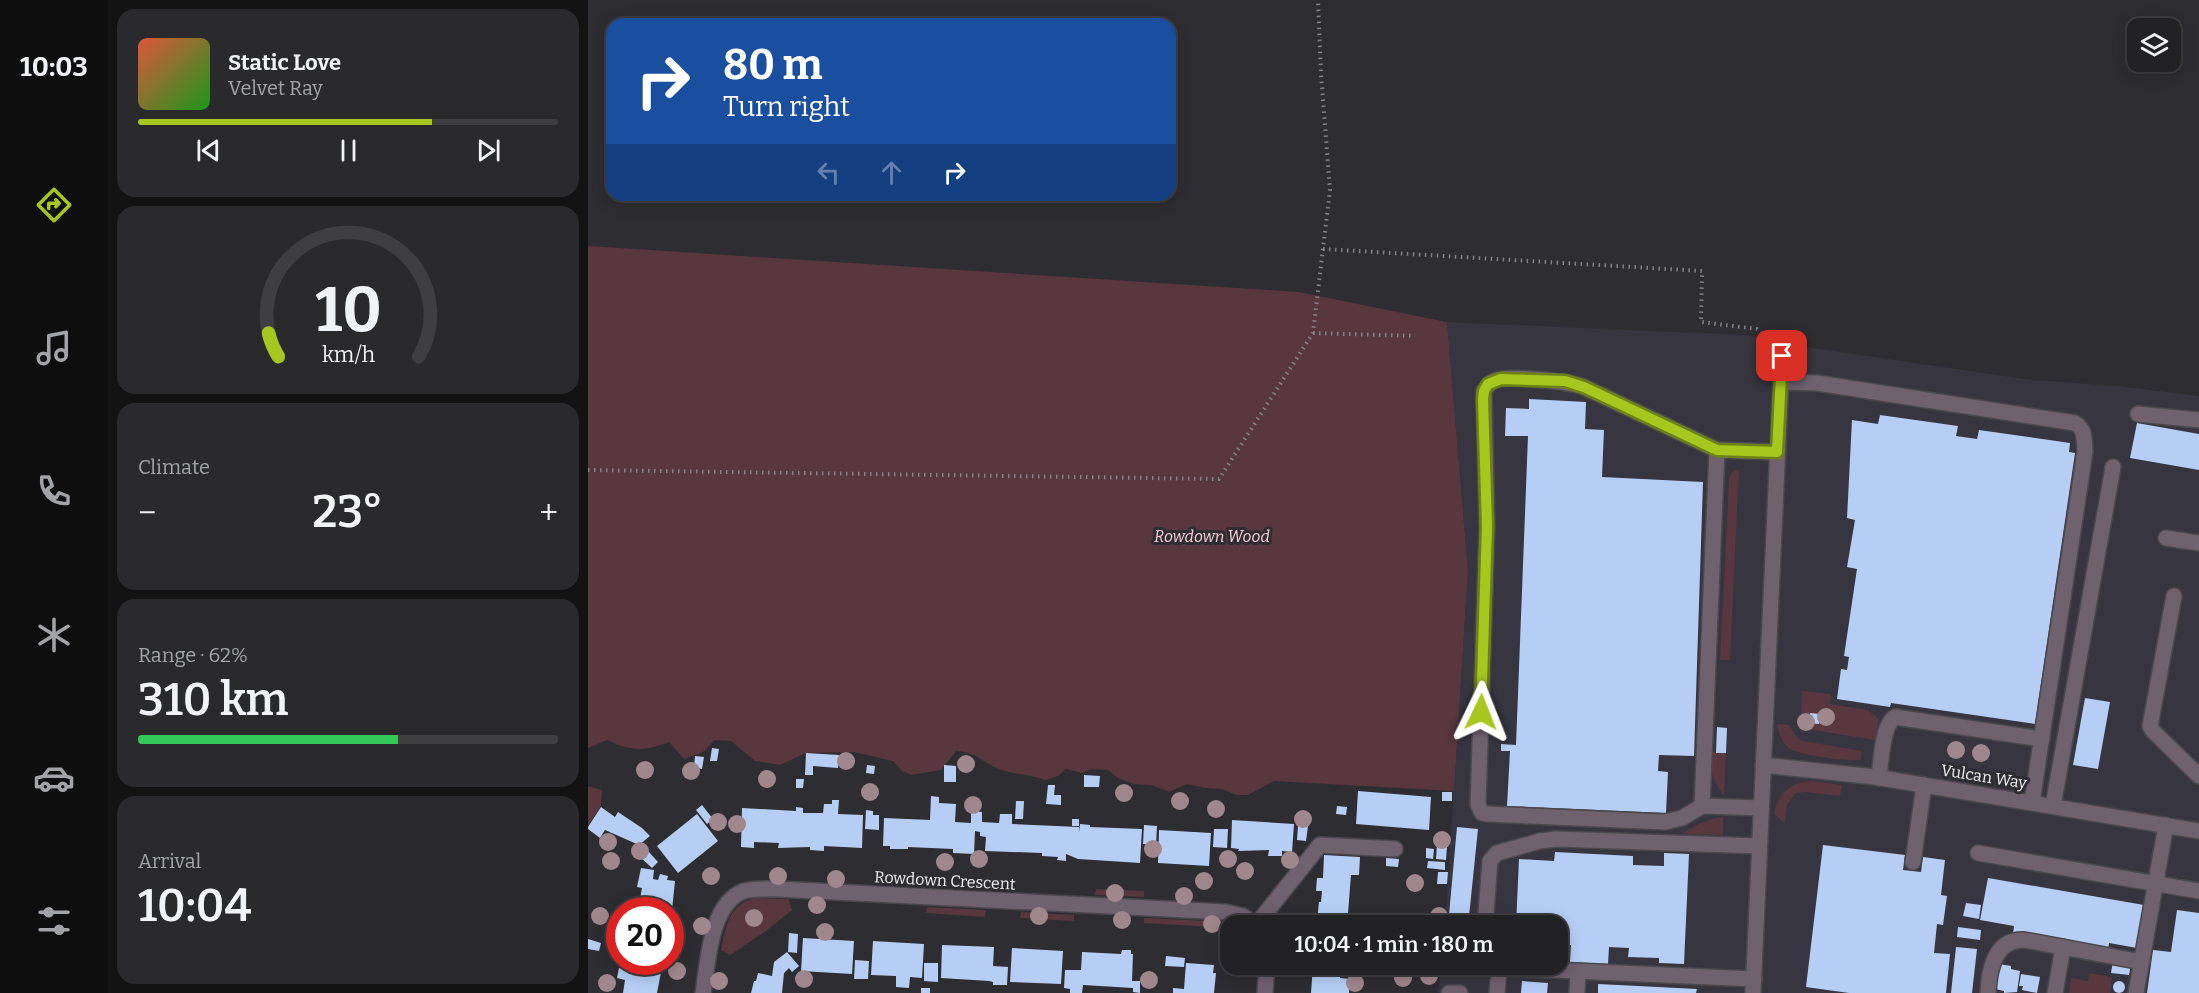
<!DOCTYPE html>
<html lang="en">
<head>
<meta charset="utf-8">
<style>
	body { margin:0; font-family:Bitter,serif; background:#2a2a2d; color:#f1f3f6; height:100vh; display:flex; flex-direction:column; font-size:22px; white-space:nowrap }
	* { box-sizing:border-box; margin:0 }
	p { font-size:20px; color:#a2a4a7 }
	.icon { flex:none; width:33px; height:33px; fill:none; stroke:currentColor; stroke-width:2; stroke-linecap:round; stroke-linejoin:round }
	.map { position:relative; flex:1; overflow:hidden }
	.panel { display:flex; flex-direction:column; gap:9px; padding:9px; background:#131314; width:480px }
	.panel>* { flex:none }
	.top-card { position:absolute; left:18px; top:18px; width:570px; height:183px; border-radius:18px; box-shadow:0 3px 15px #0003,0 0 0 2px #3f3f42; background:#1a4fa0; color:#fff; overflow:hidden }
	.fabs { position:absolute; left:1539px; top:18px; display:grid; gap:12px }
	.fabs a { display:grid; place-items:center; width:54px; height:54px; border-radius:12px; background:#222225; box-shadow:0 3px 15px #0003,0 0 0 2px #3f3f42; font-size:30px }
	.speed { position:absolute; left:18px; top:897px; display:flex; gap:12px; font-size:30px; font-weight:700; text-align:center }
	.speed>* { display:grid; place-content:center; width:78px; height:78px; border-radius:50%; background:#222225; box-shadow:0 3px 15px #0003,0 0 0 2px #3f3f42; line-height:1 }
	.speed .limit { border:9px solid #d22; background:#fff; color:#111 }
	.pin { position:absolute; display:grid; place-items:center; width:51px; height:51px; color:#fff; margin:-26px; border-radius:12px; box-shadow:0 3px 9px #0006 }
	.me { position:absolute; width:66px; margin:-33px; rotate:2deg; stroke-linejoin:round; filter:drop-shadow(0 0 4px #0008) }
	.turn { display:flex; align-items:center; gap:21px; height:126px; padding:0 18px; font-size:27px }
	.turn .icon { width:78px; height:78px; stroke-width:2.5 }
	.turn b { display:block; font-size:42px; line-height:51px }
	.lanes { display:flex; align-items:center; height:57px; padding:0 18px; background:#0003; justify-content:center; gap:30px; direction:ltr }
	.lanes .off { opacity:.35 }
	.big { font-size:45px; font-weight:600; line-height:1.1 }
	.panel .card { flex:1; display:flex; flex-direction:column; justify-content:center; gap:9px; min-width:0; padding:0 21px; border-radius:18px; background:#2a2a2d }
	.panel .dial { align-items:center; gap:0 }
	.dial svg { height:156px; overflow:visible; fill:none; stroke:#3f3f42; stroke-width:7; stroke-linecap:round; text-anchor:middle }
	.dial text { fill:#f1f3f6; stroke:none }
	.song { display:flex; align-items:center; gap:18px }
	.cover { width:72px; height:72px; border-radius:9px; background:linear-gradient(135deg,hsl(10 70% 55%),hsl(120 70% 35%)) }
	.played { height:6px; border-radius:3px; background:linear-gradient(90deg,#a7c71e 70%,#3f3f42 70%) }
	.keys { display:flex; justify-content:space-around; direction:ltr }
	.heat { display:flex; justify-content:space-between; align-items:center; font-size:33px; direction:ltr }
	.charge { height:9px; border-radius:4px; background:linear-gradient(90deg,#34c759 62%,#3f3f42 0) }
	.trip { position:absolute; left:632px; top:915px; width:348px; height:60px; border-radius:18px; background:#222225; box-shadow:0 3px 15px #0003,0 0 0 2px #3f3f42; font-weight:600; line-height:60px; text-align:center }
	main { display:flex; flex:1; min-height:0 }
	.tab-bar { display:flex; flex-direction:column; width:108px; justify-content:space-around; align-items:center; background:#0e0e0f; color:#a2a4a7 }
	.tab-bar .icon { width:42px; height:42px }
	.tab-bar .current { color:#a7c71e }
	.tab-bar b { font-size:27px; color:#f1f3f6 }
	.map>svg:first-child { display:block }
</style>
</head>
<body>
<main>
<nav class="tab-bar">
<b>10:03</b>
<svg class="icon current" aria-label="directions" viewBox="0 0 24 24"><path d="M12 3l9 9-9 9-9-9zM9 14v-3h6M13 9l2 2-2 2"/></svg>
<svg class="icon" aria-label="music" viewBox="0 0 24 24"><path d="M9 18V5l10-2v13"/><circle cx="6" cy="18" r="3"/><circle cx="16" cy="16" r="3"/></svg>
<svg class="icon" aria-label="phone" viewBox="0 0 24 24"><path d="M5 4h4l2 5-3 2q2 4 5 5l2-3 5 2v4C11 20 4 13 5 4z"/></svg>
<svg class="icon" aria-label="climate" viewBox="0 0 24 24"><path d="M12 3v18M4 7l16 10M4 17L20 7"/></svg>
<svg class="icon" aria-label="car" viewBox="0 0 24 24"><path d="M5 17H2v-5l4-1 3-4h7l3 4 3 1v5h-3M9 17h6M6 11h13"/><circle cx="7" cy="17" r="2"/><circle cx="17" cy="17" r="2"/></svg>
<svg class="icon" aria-label="filters" viewBox="0 0 24 24"><path d="M4 7h16M4 17h16"/><circle cx="9" cy="7" r="2"/><circle cx="15" cy="17" r="2"/></svg>
</nav>
<section class="panel">
<div class="card">
<div class="song"><i class="cover"></i><div><b>Static Love</b><p>Velvet Ray</p></div></div>
<div class="played"></div>
<div class="keys"><svg class="icon" aria-label="previous" viewBox="0 0 24 24"><path d="M18 5L8 12l10 7zM5 5v14"/></svg><svg class="icon" aria-label="pause" viewBox="0 0 24 24"><path d="M8 5v14M16 5v14"/></svg><svg class="icon" aria-label="next" viewBox="0 0 24 24"><path d="M6 5l10 7-10 7zM19 5v14"/></svg></div>
</div>
<div class="card dial"><svg viewBox="0 0 100 80">
<path d="M14 69A42 42 0 1 1 86 69"/>
<path d="M14 69A42 42 0 0 1 9 57" stroke="#a7c71e"/>
<text x="50" y="56" font-size="32" font-weight="700">10</text>
<text x="50" y="72" font-size="11">km/h</text>
</svg></div>
<div class="card"><p>Climate</p>
<div class="heat"><a>−</a><b class="big">23°</b><a>+</a></div>
</div>
<div class="card"><p>Range · 62%</p><b class="big">310 km</b><div class="charge"></div></div>
<div class="card"><p>Arrival</p><b class="big">10:04</b></div>
</section>
<div class="map">
<svg width="1611" height="993" viewBox="0 0 1611 993">
	<rect width="100%" height="100%" fill="#2e2d31"/>
	<!-- built -->
	<polygon fill="#37353f" points="859,322 1156,335 1231,349 1444,380 1530,386 1611,396 1611,993 850,993 853,965 969,964 969,926 857,925 880,571"/>
	<!-- green -->
	<g fill="#58373f">
		<path d="M0,246L711,292L859,322L880,571L866,791L686,781L660,795H649L634,789L617,788L599,784L581,792L564,785L546,784L530,778L520,770L503,769L494,773L478,769L470,776L458,780C442,774 427,775 411,769C392,762 392,753 368,751L353,770L323,775L314,771L305,761L266,752L218,753L192,765L167,761L143,741L126,740L117,751L96,759L81,742C55,752 43,751 19,740L0,748Z"/>
		<polygon points="1151,469 1142,660 1132,660 1141,480 1143,473"/>
		<polygon points="1214,691 1243,694 1242,704 1280,710 1291,719 1287,740 1225,730 1216,727 1213,718"/>
		<path d="M1189,724L1201,725L1210,739L1215,741L1274,751L1273,760C1263,762 1211,755 1202,749C1194,743 1191,734 1189,724Z"/>
		<path d="M1124,752L1138,753L1136,795C1125,784 1121,768 1124,752Z"/>
		<path d="M1224,781L1254,785L1252,796L1218,792L1208,793L1199,805L1197,824L1186,814C1190,793 1202,782 1224,781Z"/>
		<polygon points="0,786 14,790 13,806 0,826"/>
		<path d="M1135,817V835L1093,834C1106,826 1120,818 1135,817Z"/>
		<polygon points="508,889 556,891 556,897 507,895"/>
		<path d="M168,898L201,899L204,910L178,931L142,955L133,950C138,927 141,903 168,898Z"/>
		<polygon points="339,907 398,910 397,917 338,913"/>
		<polygon points="433,912 486,915 486,921 432,918"/>
		<polygon points="556,918 643,922 649,924 642,926 642,928 556,923"/>
		<polygon points="1501,973 1524,977 1522,993 1481,993 1483,978 1500,981"/>
	</g>
	<!-- building -->
	<g fill="#b6cef6">
		<polygon points="941,399 998,402 997,429 1016,430 1014,477 1115,482 1106,756 1071,755 1070,771 1080,772 1078,813 919,806 922,751 913,751 913,744 928,745 940,436 917,436 918,408 941,409"/>
		<polygon points="1292,415 1370,426 1368,436 1389,439 1391,430 1482,443 1481,452 1487,453 1447,724 1303,703 1302,707 1249,699 1253,669 1259,670 1261,657 1256,656 1269,569 1259,567 1267,520 1259,518 1264,420 1290,424"/>
		<polygon points="1549,423 1611,434 1611,470 1542,458"/>
		<polygon points="1497,698 1522,702 1510,769 1485,765"/>
		<polygon points="1222,713 1232,714 1231,724 1221,723"/>
		<polygon points="1129,727 1139,728 1138,753 1128,753"/>
		<polygon points="124,748 131,749 129,761 122,761"/>
		<polygon points="218,753 251,755 250,768 225,766 225,775 217,775"/>
		<polygon points="107,756 116,757 114,769 106,768"/>
		<polygon points="279,765 287,766 286,774 278,773"/>
		<polygon points="356,765 368,766 368,782 356,782"/>
		<polygon points="496,775 512,776 511,787 496,787"/>
		<polygon points="208,779 216,779 215,788 208,788"/>
		<polygon points="460,785 467,785 466,795 473,795 473,805 458,804"/>
		<polygon points="770,791 843,797 841,830 768,824"/>
		<rect x="854" y="792" width="10" height="9"/>
		<polygon points="343,796 351,797 351,803 368,804 367,822 383,823 383,811 394,812 394,822 411,823 412,814 424,814 424,824 491,827 491,832 492,824 502,825 502,827 554,829 552,863 490,859 478,854 478,861 469,860 470,857 454,856 454,853 397,851 398,837 392,836 392,832 387,831 386,854 365,853 365,849 320,847 320,849 302,849 302,846 295,846 296,818 342,820"/>
		<polygon points="244,800 251,800 250,814 275,815 274,848 236,846 236,851 222,850 222,847 190,848 191,843 166,842 166,848 153,847 154,808 208,811 208,807 215,808 215,813 235,813 236,804 244,804"/>
		<polygon points="428,801 436,801 435,819 427,819"/>
		<polygon points="114,805 125,819 119,824 108,810"/>
		<polygon points="749,806 759,807 758,815 748,814"/>
		<polygon points="13,807 27,817 30,812 54,828 62,836 51,845 17,830 12,838 0,829 0,827"/>
		<polygon points="278,810 285,811 285,815 291,815 291,830 277,829"/>
		<polygon points="109,814 130,841 90,873 69,846"/>
		<rect x="484" y="819" width="7" height="7"/>
		<polygon points="644,820 706,824 704,852 694,851 694,856 680,856 681,850 650,851 651,849 643,848"/>
		<polygon points="556,825 569,826 568,845 555,844"/>
		<polygon points="710,825 720,826 718,841 709,840"/>
		<polygon points="869,827 890,829 880,926 860,926"/>
		<polygon points="626,829 640,829 639,848 625,847"/>
		<polygon points="571,830 623,833 621,866 570,863"/>
		<polygon points="849,845 859,846 858,860 848,859"/>
		<polygon points="1235,845 1317,855 1315,870 1333,872 1335,857 1357,860 1353,895 1359,896 1355,925 1349,924 1346,953 1362,954 1358,993 1261,993 1218,987"/>
		<polygon points="838,848 846,849 845,859 838,858"/>
		<polygon points="60,851 70,862 64,868 52,857"/>
		<polygon points="967,852 1045,856 1045,865 1076,866 1076,853 1101,854 1096,964 1071,963 1071,958 1040,957 1041,948 1021,947 1020,964 982,962 983,945 969,945 969,926 928,926 931,859 966,861"/>
		<polygon points="736,855 772,857 771,875 763,875 759,926 731,926 732,920 729,920 731,902 733,902 734,891 728,891 729,878 735,878"/>
		<polygon points="798,858 811,859 810,867 798,866"/>
		<polygon points="840,861 857,862 857,870 839,868"/>
		<polygon points="53,868 66,870 65,879 70,880 72,874 80,876 79,880 87,881 84,910 50,910 54,888 49,887"/>
		<polygon points="850,872 860,872 859,884 849,884"/>
		<polygon points="1400,878 1556,905 1549,948 1521,943 1520,951 1425,934 1426,926 1392,920"/>
		<polygon points="1378,903 1393,905 1391,919 1375,916"/>
		<polygon points="1589,910 1611,913 1611,993 1559,993 1565,950 1583,952"/>
		<polygon points="1370,927 1393,930 1392,940 1369,937"/>
		<polygon points="201,933 210,934 209,953 200,952"/>
		<polygon points="215,938 266,941 264,974 213,971"/>
		<polygon points="0,939 13,943 11,951 0,949"/>
		<polygon points="285,941 336,944 334,978 322,977 321,988 308,987 308,976 283,975"/>
		<polygon points="354,945 406,947 405,966 420,967 419,985 405,985 405,982 401,981 353,978"/>
		<polygon points="1368,947 1389,949 1384,993 1363,993"/>
		<polygon points="424,948 475,951 473,984 422,982"/>
		<polygon points="534,950 543,950 543,954 545,954 544,981 552,981 552,993 545,992 545,988 495,985 494,993 482,993 482,989 476,988 477,970 493,970 494,952 533,954"/>
		<polygon points="199,952 211,966 204,972 201,968 196,973 194,993 163,993 166,981 168,981 170,973 184,976 186,962"/>
		<polygon points="578,956 597,958 596,967 577,966"/>
		<polygon points="267,960 281,961 280,979 266,979"/>
		<polygon points="1525,961 1543,964 1541,975 1523,973"/>
		<polygon points="41,962 75,962 69,993 35,993 37,980 29,978 31,968 39,969"/>
		<polygon points="336,963 350,963 350,982 336,981"/>
		<polygon points="598,963 626,965 625,973 628,973 626,993 585,993 585,988 596,989"/>
		<polygon points="725,964 753,964 752,978 762,979 761,993 723,993"/>
		<polygon points="1411,964 1423,966 1423,969 1432,971 1429,992 1416,993 1416,991 1407,989"/>
		<polygon points="1433,974 1452,977 1449,993 1434,990 1435,986 1431,986"/>
		<circle cx="1531" cy="987" r="6"/>
		<polygon points="934,981 960,983 959,993 933,993"/>
		<polygon points="1010,984 1109,989 1108,993 1010,993"/>
		<rect x="333" y="988" width="9" height="5"/>
	</g>
	<g fill="none" stroke-linecap="round" stroke-linejoin="round">
		<!-- minor casing -->
		<g stroke="#49484c" stroke-width="18">
			<g id="minor">
				<path d="M1193,382L1229,383L1487,423C1498,430 1496,439 1497,452L1444,802"/>
				<polyline points="1550,414 1611,420"/>
				<polyline points="1578,538 1611,543"/>
				<polyline points="1586,596 1562,726 1565,731 1611,776"/>
				<polyline points="1175,765 1287,777 1611,831"/>
				<path d="M1291,778C1293,762 1294,725 1307,717L1454,739"/>
				<polyline points="1114,806 1129,450"/>
				<polyline points="1465,806 1525,467"/>
				<path d="M1173,808L1114,806L1094,818L1077,822L899,814L894,813L890,805L899,526L896,391C899,387 901,383 906,381C920,374 981,382 996,387L1129,450L1189,452"/>
				<polyline points="1390,853 1611,891"/>
				<polyline points="1325,862 1336,785"/>
				<polyline points="668,925 732,845 807,849"/>
				<polyline points="897,926 902,861 909,853 952,841 968,839 1171,846"/>
				<path d="M115,993C120,963 122,903 156,891C166,888 178,889 189,889L637,912L655,916L668,926"/>
				<polyline points="677,993 679,964"/>
				<polyline points="861,993 872,993"/>
				<polyline points="909,993 911,971 919,968 1166,979"/>
				<polyline points="989,993 990,971"/>
				<polyline points="1165,993 1194,356"/>
				<path d="M1400,993C1401,969 1407,939 1436,940L1554,962"/>
				<polyline points="1467,993 1475,947"/>
				<polyline points="1548,993 1578,825"/>
			</g>
		</g>
		<!-- path -->
		<g stroke="#858488" stroke-width="4" stroke-dasharray="1.5 4.5" stroke-linecap="butt">
			<polyline points="735,249 1114,271 1113,322 1169,329 1181,342"/>
			<polyline points="725,333 827,336"/>
			<polyline points="0,470 631,479 725,333 742,190 733,74 730,0"/>
		</g>
		<!-- minor -->
		<use href="#minor" stroke="#70616f" stroke-width="15"/>
	</g>
	<!-- trees -->
	<g fill="#a0868d">
		<circle cx="1238" cy="717" r="9"/>
		<circle cx="1218" cy="722" r="9"/>
		<circle cx="1368" cy="750" r="9"/>
		<circle cx="1393" cy="753" r="9"/>
		<circle cx="258" cy="761" r="9"/>
		<circle cx="378" cy="764" r="9"/>
		<circle cx="57" cy="770" r="9"/>
		<circle cx="103" cy="771" r="9"/>
		<circle cx="179" cy="779" r="9"/>
		<circle cx="282" cy="792" r="9"/>
		<circle cx="536" cy="793" r="9"/>
		<circle cx="592" cy="801" r="9"/>
		<circle cx="385" cy="805" r="9"/>
		<circle cx="628" cy="809" r="9"/>
		<circle cx="715" cy="819" r="9"/>
		<circle cx="130" cy="822" r="9"/>
		<circle cx="149" cy="824" r="9"/>
		<circle cx="854" cy="840" r="9"/>
		<circle cx="20" cy="842" r="9"/>
		<circle cx="565" cy="849" r="9"/>
		<circle cx="52" cy="851" r="9"/>
		<circle cx="391" cy="859" r="9"/>
		<circle cx="640" cy="859" r="9"/>
		<circle cx="702" cy="860" r="9"/>
		<circle cx="23" cy="861" r="9"/>
		<circle cx="357" cy="862" r="9"/>
		<circle cx="657" cy="871" r="9"/>
		<circle cx="123" cy="876" r="9"/>
		<circle cx="190" cy="876" r="9"/>
		<circle cx="248" cy="879" r="9"/>
		<circle cx="616" cy="881" r="9"/>
		<circle cx="827" cy="883" r="9"/>
		<circle cx="527" cy="893" r="9"/>
		<circle cx="596" cy="896" r="9"/>
		<circle cx="229" cy="905" r="9"/>
		<circle cx="12" cy="916" r="9"/>
		<circle cx="451" cy="916" r="9"/>
		<circle cx="851" cy="916" r="9"/>
		<circle cx="166" cy="918" r="9"/>
		<circle cx="534" cy="920" r="9"/>
		<circle cx="624" cy="924" r="9"/>
		<circle cx="114" cy="926" r="9"/>
		<circle cx="237" cy="932" r="9"/>
		<circle cx="89" cy="971" r="9"/>
		<circle cx="841" cy="976" r="9"/>
		<circle cx="815" cy="978" r="9"/>
		<circle cx="216" cy="979" r="9"/>
		<circle cx="561" cy="980" r="9"/>
		<circle cx="131" cy="981" r="9"/>
		<circle cx="19" cy="983" r="9"/>
		<circle cx="767" cy="983" r="9"/>
	</g>
	<g fill="none" stroke-linecap="round" stroke-linejoin="round">
		<!-- route casing -->
		<g stroke="#6d8114" stroke-width="15">
			<polyline id="route" points="893,712 899,526 895,399 896,391 900,384 913,379 977,381 996,387 1129,450 1189,452 1194,356"/>
		</g>
		<!-- route -->
		<use href="#route" stroke="#a7c71e" stroke-width="10"/>
	</g>
	<g text-anchor="middle" stroke-width="6" stroke-linejoin="round" paint-order="stroke">
		<!-- park labels -->
		<g font-size="16" font-style="italic" fill="#feced8" stroke="#2e2d31">
			<text x="624" y="542">Rowdown Wood</text>
		</g>
		<!-- street labels -->
		<g font-size="16" fill="#f1f1f4" stroke="#2e2d31">
			<text transform="translate(1396 776) rotate(9)" y="6">Vulcan Way</text>
			<text transform="translate(357 880) rotate(3)" y="6">Rowdown Crescent</text>
		</g>
	</g>
</svg>
<div class="fabs">
<a><svg class="icon" aria-label="layers" viewBox="0 0 24 24"><path d="M12 4l9 5-9 5-9-5zM3 14l9 5 9-5"/></svg></a>
</div>
<div class="speed"><div class="limit">20</div></div>
<div class="pin" style="left:1194px;top:356px;background:#d93025"><svg class="icon" aria-label="arrive" viewBox="0 0 24 24"><path d="M6 21V4h12l-3 4 3 4H6"/></svg></div>
<svg class="me" style="left:893px;top:712px" viewBox="-20 -20 40 40"><path d="M0-17L14 15 0 8-14 15z" fill="#a7c71e" stroke="#fff" stroke-width="4"/></svg>
<div class="trip">10:04 · 1 min · 180 m</div>
<div class="top-card">
<div class="turn"><svg class="icon" aria-label="right" viewBox="0 0 24 24"><path d="M7 20v-9h11M14 6l5 5-5 5"/></svg><div><b>80 m</b>Turn right</div></div>
<div class="lanes"><svg class="icon off" aria-label="left" viewBox="0 0 24 24"><path d="M17 20v-9H6M10 6l-5 5 5 5"/></svg><svg class="icon off" aria-label="ahead" viewBox="0 0 24 24"><path d="M12 20V5M6 11l6-6 6 6"/></svg><svg class="icon" aria-label="right" viewBox="0 0 24 24"><path d="M7 20v-9h11M14 6l5 5-5 5"/></svg></div>
</div>
</div>
</main>
</body>
</html>
